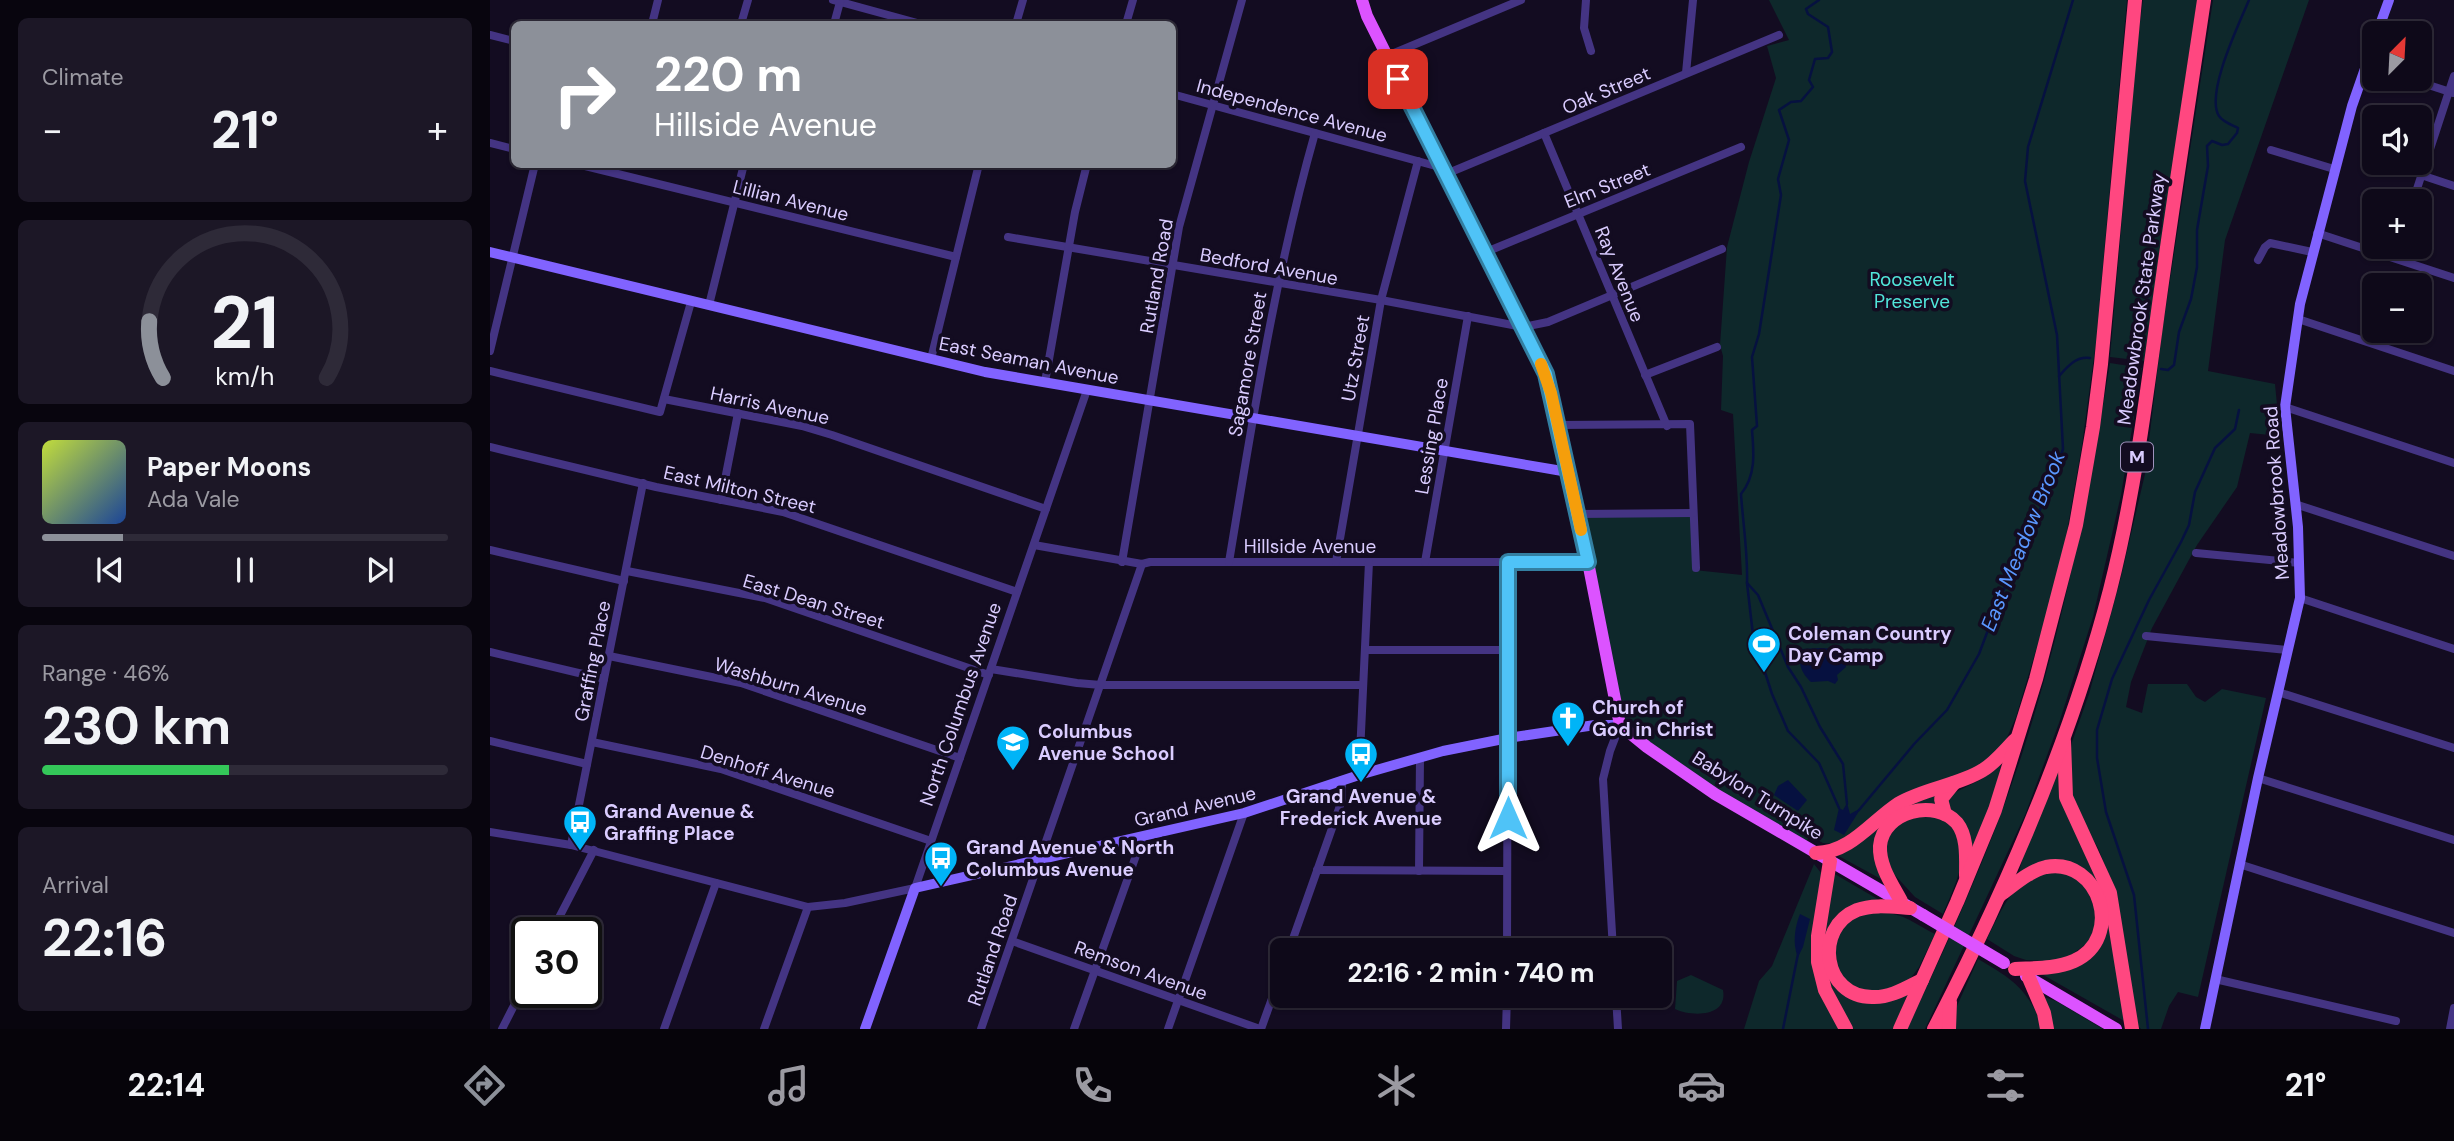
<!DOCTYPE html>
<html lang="en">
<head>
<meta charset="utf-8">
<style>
	body { margin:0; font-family:"DM Sans",sans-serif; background:#1c1726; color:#f1f3f6; height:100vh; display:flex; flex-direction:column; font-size:26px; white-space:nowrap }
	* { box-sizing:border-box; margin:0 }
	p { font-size:23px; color:#9b9aa2 }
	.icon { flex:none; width:38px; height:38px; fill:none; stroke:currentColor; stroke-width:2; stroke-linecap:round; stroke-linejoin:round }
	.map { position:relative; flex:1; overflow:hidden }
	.side { display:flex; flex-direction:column; gap:18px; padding:18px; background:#08050e; width:490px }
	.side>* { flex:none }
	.hud { position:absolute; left:21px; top:21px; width:665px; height:147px; border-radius:10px; box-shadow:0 2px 5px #0004,0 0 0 2px #2e2a38; background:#8c9099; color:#fff; overflow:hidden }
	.needle { width:46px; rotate:24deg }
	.fabs { position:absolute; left:1872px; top:21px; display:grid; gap:14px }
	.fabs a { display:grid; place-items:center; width:70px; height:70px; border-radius:10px; background:#0e0919; box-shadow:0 2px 5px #0004,0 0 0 2px #2e2a38; font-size:35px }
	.speed { position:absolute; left:21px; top:917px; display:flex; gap:14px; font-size:35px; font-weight:700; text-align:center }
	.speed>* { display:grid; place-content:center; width:91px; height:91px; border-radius:50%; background:#0e0919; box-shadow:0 2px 5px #0004,0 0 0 2px #2e2a38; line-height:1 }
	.speed .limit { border:4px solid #111; border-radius:10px; background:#fff; color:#111 }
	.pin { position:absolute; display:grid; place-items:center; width:60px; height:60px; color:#fff; margin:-30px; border-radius:14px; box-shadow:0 4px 10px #0006 }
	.me { position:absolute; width:77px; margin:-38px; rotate:0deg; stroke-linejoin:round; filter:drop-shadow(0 0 5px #0008) }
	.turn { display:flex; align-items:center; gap:24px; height:147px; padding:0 28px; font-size:32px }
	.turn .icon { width:91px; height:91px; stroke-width:2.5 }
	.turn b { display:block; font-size:49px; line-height:60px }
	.big { font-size:52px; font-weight:700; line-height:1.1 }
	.side .widget { flex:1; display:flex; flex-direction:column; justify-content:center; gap:10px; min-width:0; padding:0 24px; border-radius:10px; background:#1c1726 }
	.side .dial { align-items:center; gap:0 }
	.dial svg { height:182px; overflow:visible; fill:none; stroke:#2e2a38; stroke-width:7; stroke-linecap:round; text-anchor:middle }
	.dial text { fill:#f1f3f6; stroke:none }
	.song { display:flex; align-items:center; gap:21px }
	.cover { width:84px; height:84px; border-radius:10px; background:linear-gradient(135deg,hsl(70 70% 55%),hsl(220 70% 35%)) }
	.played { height:7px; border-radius:4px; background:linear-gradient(90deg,#8c9099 20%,#2e2a38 20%) }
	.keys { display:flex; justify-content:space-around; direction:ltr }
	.heat { display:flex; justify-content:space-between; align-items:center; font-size:38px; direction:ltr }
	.charge { height:10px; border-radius:5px; background:linear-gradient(90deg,#34c759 46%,#2e2a38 0) }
	.trip { position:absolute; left:780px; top:938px; width:402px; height:70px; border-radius:10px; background:#0e0919; box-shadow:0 2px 5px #0004,0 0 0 2px #2e2a38; font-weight:700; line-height:70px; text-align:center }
	.tab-bar { display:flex; height:112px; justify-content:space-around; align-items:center; background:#06040a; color:#9b9aa2 }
	.tab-bar .icon { width:49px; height:49px }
	.tab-bar .selected { color:#8c9099 }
	.tab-bar b { font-size:32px; color:#f1f3f6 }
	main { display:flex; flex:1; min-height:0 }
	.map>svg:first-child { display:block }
</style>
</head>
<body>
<main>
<section class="side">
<div class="widget"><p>Climate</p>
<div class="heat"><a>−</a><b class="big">21°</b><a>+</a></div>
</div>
<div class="widget dial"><svg viewBox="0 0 100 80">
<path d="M14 69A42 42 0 1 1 86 69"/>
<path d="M14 69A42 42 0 0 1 8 44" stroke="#8c9099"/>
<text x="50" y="56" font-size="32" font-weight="700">21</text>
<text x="50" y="72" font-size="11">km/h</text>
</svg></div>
<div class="widget">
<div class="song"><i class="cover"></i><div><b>Paper Moons</b><p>Ada Vale</p></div></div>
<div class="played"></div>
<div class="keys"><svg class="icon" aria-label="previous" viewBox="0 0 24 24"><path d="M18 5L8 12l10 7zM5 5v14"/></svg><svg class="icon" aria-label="pause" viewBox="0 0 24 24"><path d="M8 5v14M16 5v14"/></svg><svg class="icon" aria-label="next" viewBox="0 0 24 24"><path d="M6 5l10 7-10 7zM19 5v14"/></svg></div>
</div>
<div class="widget"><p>Range · 46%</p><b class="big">230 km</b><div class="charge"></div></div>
<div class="widget"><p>Arrival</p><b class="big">22:16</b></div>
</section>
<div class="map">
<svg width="1964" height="1029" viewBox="0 0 1964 1029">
	<rect width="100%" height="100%" fill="#130c21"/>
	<!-- green -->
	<g fill="#0e282b">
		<polygon points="1279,0 1637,0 1606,342 1592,445 1571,566 1526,717 1516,740 1496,762 1346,844 1333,843 1320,836 1313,846 1130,726 1089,515 1201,514 1204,570 1252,575 1243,414 1231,410 1233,356 1230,345 1237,247 1259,162 1286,78 1277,46 1299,40"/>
		<polygon points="1653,0 1707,0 1654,361 1620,357 1647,45"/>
		<polygon points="1723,0 1819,0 1735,240 1718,371 1785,384 1790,436 1760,433 1747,487 1707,545 1662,628 1641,682 1636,707 1652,713 1658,684 1697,684 1706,697 1715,702 1732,689 1776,698 1708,997 1688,992 1679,1006 1671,1029 1651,1029 1648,1026 1625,891 1608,848 1584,805 1578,765 1582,742 1599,694 1630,581 1655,474 1672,332"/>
		<path d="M1620,363L1652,368L1631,495L1603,617L1569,723L1535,815L1435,1029H1417C1460,938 1502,847 1533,751C1574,624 1599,494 1620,363Z"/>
		<polygon points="1513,755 1506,789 1480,859 1456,797 1492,779"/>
		<polygon points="1571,760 1609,875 1636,1022 1548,972 1584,964 1617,920 1586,868 1528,876 1535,849"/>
		<polygon points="1451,790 1450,808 1394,825 1391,879 1345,854 1411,806"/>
		<path d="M1415,816C1426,816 1445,814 1454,819C1490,839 1464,887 1453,914L1425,897L1403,873H1400L1395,842Z"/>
		<polygon points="1324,864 1331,873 1326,925 1351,1029 1254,1029 1269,981 1282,966"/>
		<path d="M1574,871L1593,881L1609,918L1602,940L1571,962L1536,960L1524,956L1497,939C1516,901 1526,872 1574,871Z"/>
		<polygon points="1343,873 1396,904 1359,908 1334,949 1362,996 1420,989 1403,1029 1360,1029 1344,1000 1331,953"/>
		<path d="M1370,912C1411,911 1412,916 1445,934L1429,967L1420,979L1403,990L1380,994L1360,987L1348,974L1344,939L1352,923Z"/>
		<path d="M1488,959C1524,980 1538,989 1553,1029H1463L1467,1006Z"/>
		<path d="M1201,975L1233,990C1238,1017 1202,1017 1185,1009L1187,981Z"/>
		<polygon points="1551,996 1566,1001 1613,1029 1560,1029"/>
	</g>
	<!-- water -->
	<g fill="#061140">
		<path d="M1331,648L1348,649L1355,658L1356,667L1347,675L1348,680L1345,684L1338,681L1321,682C1312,674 1306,661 1312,649Z"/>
		<polygon points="1298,780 1317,800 1308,811 1284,795 1288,786"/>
		<polygon points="1357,803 1360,814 1371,808 1354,835 1344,830 1349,808 1353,810"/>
		<path d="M1310,914L1320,919L1313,947L1308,957C1302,944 1305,926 1310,914Z"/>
	</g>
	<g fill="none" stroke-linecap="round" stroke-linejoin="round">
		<!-- stream -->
		<g stroke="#061140" stroke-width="2.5">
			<path d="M1329,0L1316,9L1318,14L1338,27L1342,52L1338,58L1325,59L1319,80L1323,87L1311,101L1301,102L1289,110L1299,140L1288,179L1291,195L1269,334L1262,357L1267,426L1262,430C1264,453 1266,476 1251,494C1253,524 1258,553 1257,583L1268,595L1298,667L1311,687L1330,727L1353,764L1357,804"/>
			<path d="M1671,369L1678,370L1684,365L1689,332L1701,299L1707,267V230L1718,166L1717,146L1722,141L1732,145L1738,144L1747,133L1748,128C1742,125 1733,122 1729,116C1715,94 1749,24 1759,0"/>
			<path d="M1569,376C1578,366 1586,356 1600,358"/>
			<polyline points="1257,583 1263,635 1282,694 1298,731 1329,763 1349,808"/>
			<polyline points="1369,810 1425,743 1457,710 1489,654 1510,598 1561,485 1573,449 1567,335 1535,181 1538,147 1583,0"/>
			<polyline points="1293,1029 1308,954"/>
			<polyline points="1658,1029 1644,895 1616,812 1607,758 1607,730 1622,679 1659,600 1691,542 1699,525 1705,492 1725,448 1745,429 1749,410"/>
		</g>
		<!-- street -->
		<g stroke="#443483" stroke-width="8">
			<polyline points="343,0 431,24"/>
			<polyline points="1096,0 1094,28 1101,51"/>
			<polyline points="162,24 168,0"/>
			<polyline points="251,24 258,0"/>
			<polyline points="344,24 350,2"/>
			<polyline points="526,24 533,0"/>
			<polyline points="636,24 643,0"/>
			<polyline points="0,35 24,41"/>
			<polyline points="897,56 1031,0"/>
			<polyline points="1196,73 1203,0"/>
			<polyline points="1920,79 1963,93"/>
			<polyline points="682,94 953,168"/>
			<polyline points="1054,133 1177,426"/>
			<polyline points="0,143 24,149"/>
			<polyline points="1781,150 1844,169"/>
			<polyline points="87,164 466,257"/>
			<polyline points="956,174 1289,35"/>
			<polyline points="1931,175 1964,186"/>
			<polyline points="1923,201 1964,76"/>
			<polyline points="1827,233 1964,278"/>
			<polyline points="518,237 891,300 1033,327 1058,322 1232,249"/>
			<polyline points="996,252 1251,147"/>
			<polyline points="1768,260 1775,247 1780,243 1822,252"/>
			<polyline points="219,305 254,164"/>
			<polyline points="1808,319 1964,371"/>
			<polyline points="0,351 45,164"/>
			<polyline points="441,359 489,164"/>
			<polyline points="0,371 170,412 201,302"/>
			<polyline points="1155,375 1227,347"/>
			<polyline points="555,382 585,212 597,164"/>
			<polyline points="174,399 312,426 342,435 556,509"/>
			<polyline points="1795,407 1964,463"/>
			<polyline points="1068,425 1200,424 1206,568"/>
			<polyline points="0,447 166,487 293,512 527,592"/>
			<polyline points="231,500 248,413"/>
			<polyline points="1805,504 1964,556"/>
			<polyline points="1087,514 1203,513"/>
			<polyline points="544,545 652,564 660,562 1098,562"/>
			<polyline points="0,550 134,581"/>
			<polyline points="1706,553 1810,563"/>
			<polyline points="632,562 689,227 752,0"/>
			<path d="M739,562C763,418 785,274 825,133"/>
			<polyline points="846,562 891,300 928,161"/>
			<polyline points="935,562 978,316"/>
			<polyline points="137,571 275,598 499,675"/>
			<polyline points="1810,598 1964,649"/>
			<polyline points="1656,636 1797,650"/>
			<polyline points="875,650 1018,650"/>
			<polyline points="0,652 114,679"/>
			<polyline points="119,656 251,683 470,758"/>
			<polyline points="501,669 587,683 611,685 873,685"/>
			<polyline points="1788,692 1964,748"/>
			<polyline points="0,741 97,764"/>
			<polyline points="102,742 231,769 441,841"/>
			<polyline points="869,775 879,562"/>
			<polyline points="1768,778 1964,840"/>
			<polyline points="0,832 81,845 318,907 355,903 425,888 597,390"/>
			<polyline points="81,845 153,483"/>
			<polyline points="1749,864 1964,933"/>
			<polyline points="827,870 1017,871"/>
			<polyline points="929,871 930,757"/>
			<polyline points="61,933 104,850"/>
			<polyline points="522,941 770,1029"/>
			<polyline points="799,950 852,800 852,780"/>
			<polyline points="1017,950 1018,562"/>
			<polyline points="1123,950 1113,779 1120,751 1130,725"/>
			<polyline points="1725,979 1906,1021"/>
			<polyline points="1126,996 1128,1029"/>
			<polyline points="12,1029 37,980"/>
			<polyline points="174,1029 226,883"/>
			<polyline points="274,1029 318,907"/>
			<polyline points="491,1029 652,564"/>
			<polyline points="584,1029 653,836"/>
			<polyline points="678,1029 754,813"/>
			<polyline points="771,1029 793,968"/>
			<polyline points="1016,1029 1017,996"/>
			<polyline points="1960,1029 1964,1008"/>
		</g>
		<!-- secondary -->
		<g stroke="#8163ff" stroke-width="10">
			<polyline points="1887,33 1899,0"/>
			<polyline points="0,252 495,372 1078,472"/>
			<polyline points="375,1029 425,888 754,813 869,775 953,751 1018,738 1105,725 1130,725"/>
			<polyline points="1715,1029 1768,778 1810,598 1808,527 1795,407 1810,304 1862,106 1885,40"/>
		</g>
		<!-- primary -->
		<g stroke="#dc53ff" stroke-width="12">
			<polyline points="872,0 877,16 1056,374 1098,562 1130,725 1157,747 1225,794 1433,915"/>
			<polyline points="1536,976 1626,1029"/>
		</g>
		<!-- highway -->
		<g stroke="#ff4780" stroke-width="14">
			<polyline points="1574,741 1576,797 1620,893 1642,1029"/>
			<polyline points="1455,814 1451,799 1464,783"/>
			<path d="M1326,853C1360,853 1382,821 1408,804C1435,788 1467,786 1493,770C1505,763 1515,750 1525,740"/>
			<polyline points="1340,861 1328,936 1328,962 1335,990 1356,1029"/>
			<path d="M1510,895C1524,885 1539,871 1556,867C1610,857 1635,938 1584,961C1566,969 1544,968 1525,969"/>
			<path d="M1411,901C1402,884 1389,866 1390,846C1393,811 1445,798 1467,823C1478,837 1476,859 1476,876"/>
			<path d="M1420,908C1403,907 1383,904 1367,910C1323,928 1333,997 1382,997C1400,998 1416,988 1432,980"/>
			<polyline points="1539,978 1554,1013 1557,1029"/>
			<polyline points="1410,1029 1467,902 1505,810 1546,679 1586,525 1603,427 1611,364 1645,0"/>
			<path d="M1444,1029C1515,892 1581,740 1620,590C1644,496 1656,400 1669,304C1683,202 1699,101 1714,0"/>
			<polyline points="1459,1029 1460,1002"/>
		</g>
		<!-- primary-bridge -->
		<polyline stroke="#dc53ff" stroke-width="12" points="1433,915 1514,963"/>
	</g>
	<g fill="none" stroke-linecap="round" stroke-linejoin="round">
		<!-- route casing -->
		<g stroke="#337fa1" stroke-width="18">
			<polyline id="route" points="908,79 1056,374 1098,562 1018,562 1018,818"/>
		</g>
		<!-- route -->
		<use href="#route" stroke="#4fc3f7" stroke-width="12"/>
		<!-- slow -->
		<polyline stroke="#f59e0b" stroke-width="12" points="1051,364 1061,393 1091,530"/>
	</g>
	<!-- icons -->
	<defs>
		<g id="stadium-pin" transform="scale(1.75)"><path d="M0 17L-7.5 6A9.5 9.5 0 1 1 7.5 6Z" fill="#00b4f7" stroke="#130c21"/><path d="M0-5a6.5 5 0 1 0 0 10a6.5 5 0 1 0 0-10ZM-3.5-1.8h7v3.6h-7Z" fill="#fff"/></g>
		<g id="church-pin" transform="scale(1.75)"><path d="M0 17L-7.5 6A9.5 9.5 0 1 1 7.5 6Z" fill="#00b4f7" stroke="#130c21"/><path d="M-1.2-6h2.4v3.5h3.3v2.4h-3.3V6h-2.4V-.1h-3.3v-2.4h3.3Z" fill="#fff"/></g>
		<g id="school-pin" transform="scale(1.75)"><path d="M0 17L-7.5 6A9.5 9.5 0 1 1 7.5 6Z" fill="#00b4f7" stroke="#130c21"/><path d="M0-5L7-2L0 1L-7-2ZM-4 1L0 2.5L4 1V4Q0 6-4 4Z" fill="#fff"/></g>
		<g id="bus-pin" transform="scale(1.75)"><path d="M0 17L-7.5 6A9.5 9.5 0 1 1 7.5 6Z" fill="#00b4f7" stroke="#130c21"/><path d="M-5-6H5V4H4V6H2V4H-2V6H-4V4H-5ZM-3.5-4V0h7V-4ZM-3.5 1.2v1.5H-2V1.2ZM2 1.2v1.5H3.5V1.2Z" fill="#fff"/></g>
	</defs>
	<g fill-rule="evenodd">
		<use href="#stadium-pin" x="1274" y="644"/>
		<use href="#church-pin" x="1078" y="718"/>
		<use href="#school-pin" x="523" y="742"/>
		<use href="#bus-pin" x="871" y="754"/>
		<use href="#bus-pin" x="90" y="822"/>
		<use href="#bus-pin" x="451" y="858"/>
	</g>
	<g text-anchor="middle" stroke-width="7" stroke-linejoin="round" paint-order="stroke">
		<!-- shield labels -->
		<rect fill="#130c21" stroke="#9e92bc" stroke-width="2" x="1631" y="442.5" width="32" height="29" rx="5"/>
		<g font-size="18" font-weight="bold" fill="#daccff">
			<text x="1647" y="463">M</text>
		</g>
		<!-- street labels -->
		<g font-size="19" fill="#daccff" stroke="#130c21">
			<text transform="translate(1116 90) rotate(-23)" y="7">Oak Street</text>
			<text transform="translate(802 110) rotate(15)" y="7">Independence Avenue</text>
			<text transform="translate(1117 185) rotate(-22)" y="7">Elm Street</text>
			<text transform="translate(301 200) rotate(14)" y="7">Lillian Avenue</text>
			<text transform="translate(779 266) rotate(10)" y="7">Bedford Avenue</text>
			<text transform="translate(1130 274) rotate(68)" y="7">Ray Avenue</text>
			<text transform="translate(666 276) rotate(-80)" y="7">Rutland Road</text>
			<text transform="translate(1651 299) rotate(-82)" y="7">Meadowbrook State Parkway</text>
			<text transform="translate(865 358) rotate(-80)" y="7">Utz Street</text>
			<text transform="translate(539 360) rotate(11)" y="7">East Seaman Avenue</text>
			<text transform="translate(757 364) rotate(-80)" y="7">Sagamore Street</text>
			<text transform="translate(280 405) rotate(12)" y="7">Harris Avenue</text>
			<text transform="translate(941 436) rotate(-80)" y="7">Lessing Place</text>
			<text transform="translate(250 489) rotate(13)" y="7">East Milton Street</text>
			<text transform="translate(1786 493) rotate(-94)" y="7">Meadowbrook Road</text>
			<text x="820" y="553">Hillside Avenue</text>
			<text transform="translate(324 601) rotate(17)" y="7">East Dean Street</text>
			<text transform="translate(102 661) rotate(-79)" y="7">Graffing Place</text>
			<text transform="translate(301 686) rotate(17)" y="7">Washburn Avenue</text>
			<text transform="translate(470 704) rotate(-71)" y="7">North Columbus Avenue</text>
			<text transform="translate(278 771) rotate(17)" y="7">Denhoff Avenue</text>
			<text transform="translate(1268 795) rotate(32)" y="7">Babylon Turnpike</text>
			<text transform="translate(705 806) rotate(-13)" y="7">Grand Avenue</text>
			<text transform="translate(502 950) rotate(-71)" y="7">Rutland Road</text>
			<text transform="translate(651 970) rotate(20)" y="7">Remson Avenue</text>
		</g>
		<!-- park labels -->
		<g font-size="19" fill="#51e6da" stroke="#130c21">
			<text x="1422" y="286">Roosevelt<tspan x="1422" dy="22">Preserve</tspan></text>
		</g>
		<!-- poi labels -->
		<g font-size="19" font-weight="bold" fill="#daccff" stroke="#130c21" text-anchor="start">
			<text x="1298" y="640">Coleman Country<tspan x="1298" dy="22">Day Camp</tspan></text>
			<text x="1102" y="714">Church of<tspan x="1102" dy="22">God in Christ</tspan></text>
			<text x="548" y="738">Columbus<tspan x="548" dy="22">Avenue School</tspan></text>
			<text x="871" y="803" text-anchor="middle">Grand Avenue &amp;<tspan x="871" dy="22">Frederick Avenue</tspan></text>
			<text x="114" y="818">Grand Avenue &amp;<tspan x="114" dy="22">Graffing Place</tspan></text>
			<text x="476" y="854">Grand Avenue &amp; North<tspan x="476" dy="22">Columbus Avenue</tspan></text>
		</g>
		<!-- water labels -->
		<g font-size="21" font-style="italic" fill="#5a97ff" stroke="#130c21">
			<text transform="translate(1533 541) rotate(-68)" y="7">East Meadow Brook</text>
		</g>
	</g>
</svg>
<div class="fabs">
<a><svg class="needle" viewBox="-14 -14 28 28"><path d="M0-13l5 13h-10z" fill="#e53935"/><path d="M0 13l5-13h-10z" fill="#9b9aa2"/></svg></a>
<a><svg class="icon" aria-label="sound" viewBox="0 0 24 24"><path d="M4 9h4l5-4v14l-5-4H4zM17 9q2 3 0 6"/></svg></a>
<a>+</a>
<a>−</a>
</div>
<div class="speed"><div class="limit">30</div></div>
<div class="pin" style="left:908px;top:79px;background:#d93025"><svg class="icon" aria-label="arrive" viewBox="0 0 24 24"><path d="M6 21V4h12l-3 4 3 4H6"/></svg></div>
<svg class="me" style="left:1018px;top:818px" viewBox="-20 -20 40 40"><path d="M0-17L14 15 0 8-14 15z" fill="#4fc3f7" stroke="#fff" stroke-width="4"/></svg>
<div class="trip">22:16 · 2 min · 740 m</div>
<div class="hud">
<div class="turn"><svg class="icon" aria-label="right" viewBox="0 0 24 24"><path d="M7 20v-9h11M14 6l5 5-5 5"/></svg><div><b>220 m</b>Hillside Avenue</div></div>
</div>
</div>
</main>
<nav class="tab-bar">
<b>22:14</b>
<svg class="icon selected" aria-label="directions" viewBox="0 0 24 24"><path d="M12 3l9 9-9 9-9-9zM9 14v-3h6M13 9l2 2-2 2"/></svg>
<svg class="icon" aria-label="music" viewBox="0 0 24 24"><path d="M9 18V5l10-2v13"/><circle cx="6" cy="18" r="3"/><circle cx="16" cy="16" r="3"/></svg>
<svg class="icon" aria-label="phone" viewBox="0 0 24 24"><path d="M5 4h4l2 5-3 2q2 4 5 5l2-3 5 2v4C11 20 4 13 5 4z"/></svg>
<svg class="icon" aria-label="climate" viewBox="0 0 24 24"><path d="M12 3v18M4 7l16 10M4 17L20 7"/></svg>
<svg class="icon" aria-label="car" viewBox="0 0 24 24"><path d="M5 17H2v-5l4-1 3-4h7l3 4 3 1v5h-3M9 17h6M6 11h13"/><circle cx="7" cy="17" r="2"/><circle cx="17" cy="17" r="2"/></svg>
<svg class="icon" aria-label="filters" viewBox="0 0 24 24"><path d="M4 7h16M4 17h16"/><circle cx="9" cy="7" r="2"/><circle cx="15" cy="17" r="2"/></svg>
<b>21°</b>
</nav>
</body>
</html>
